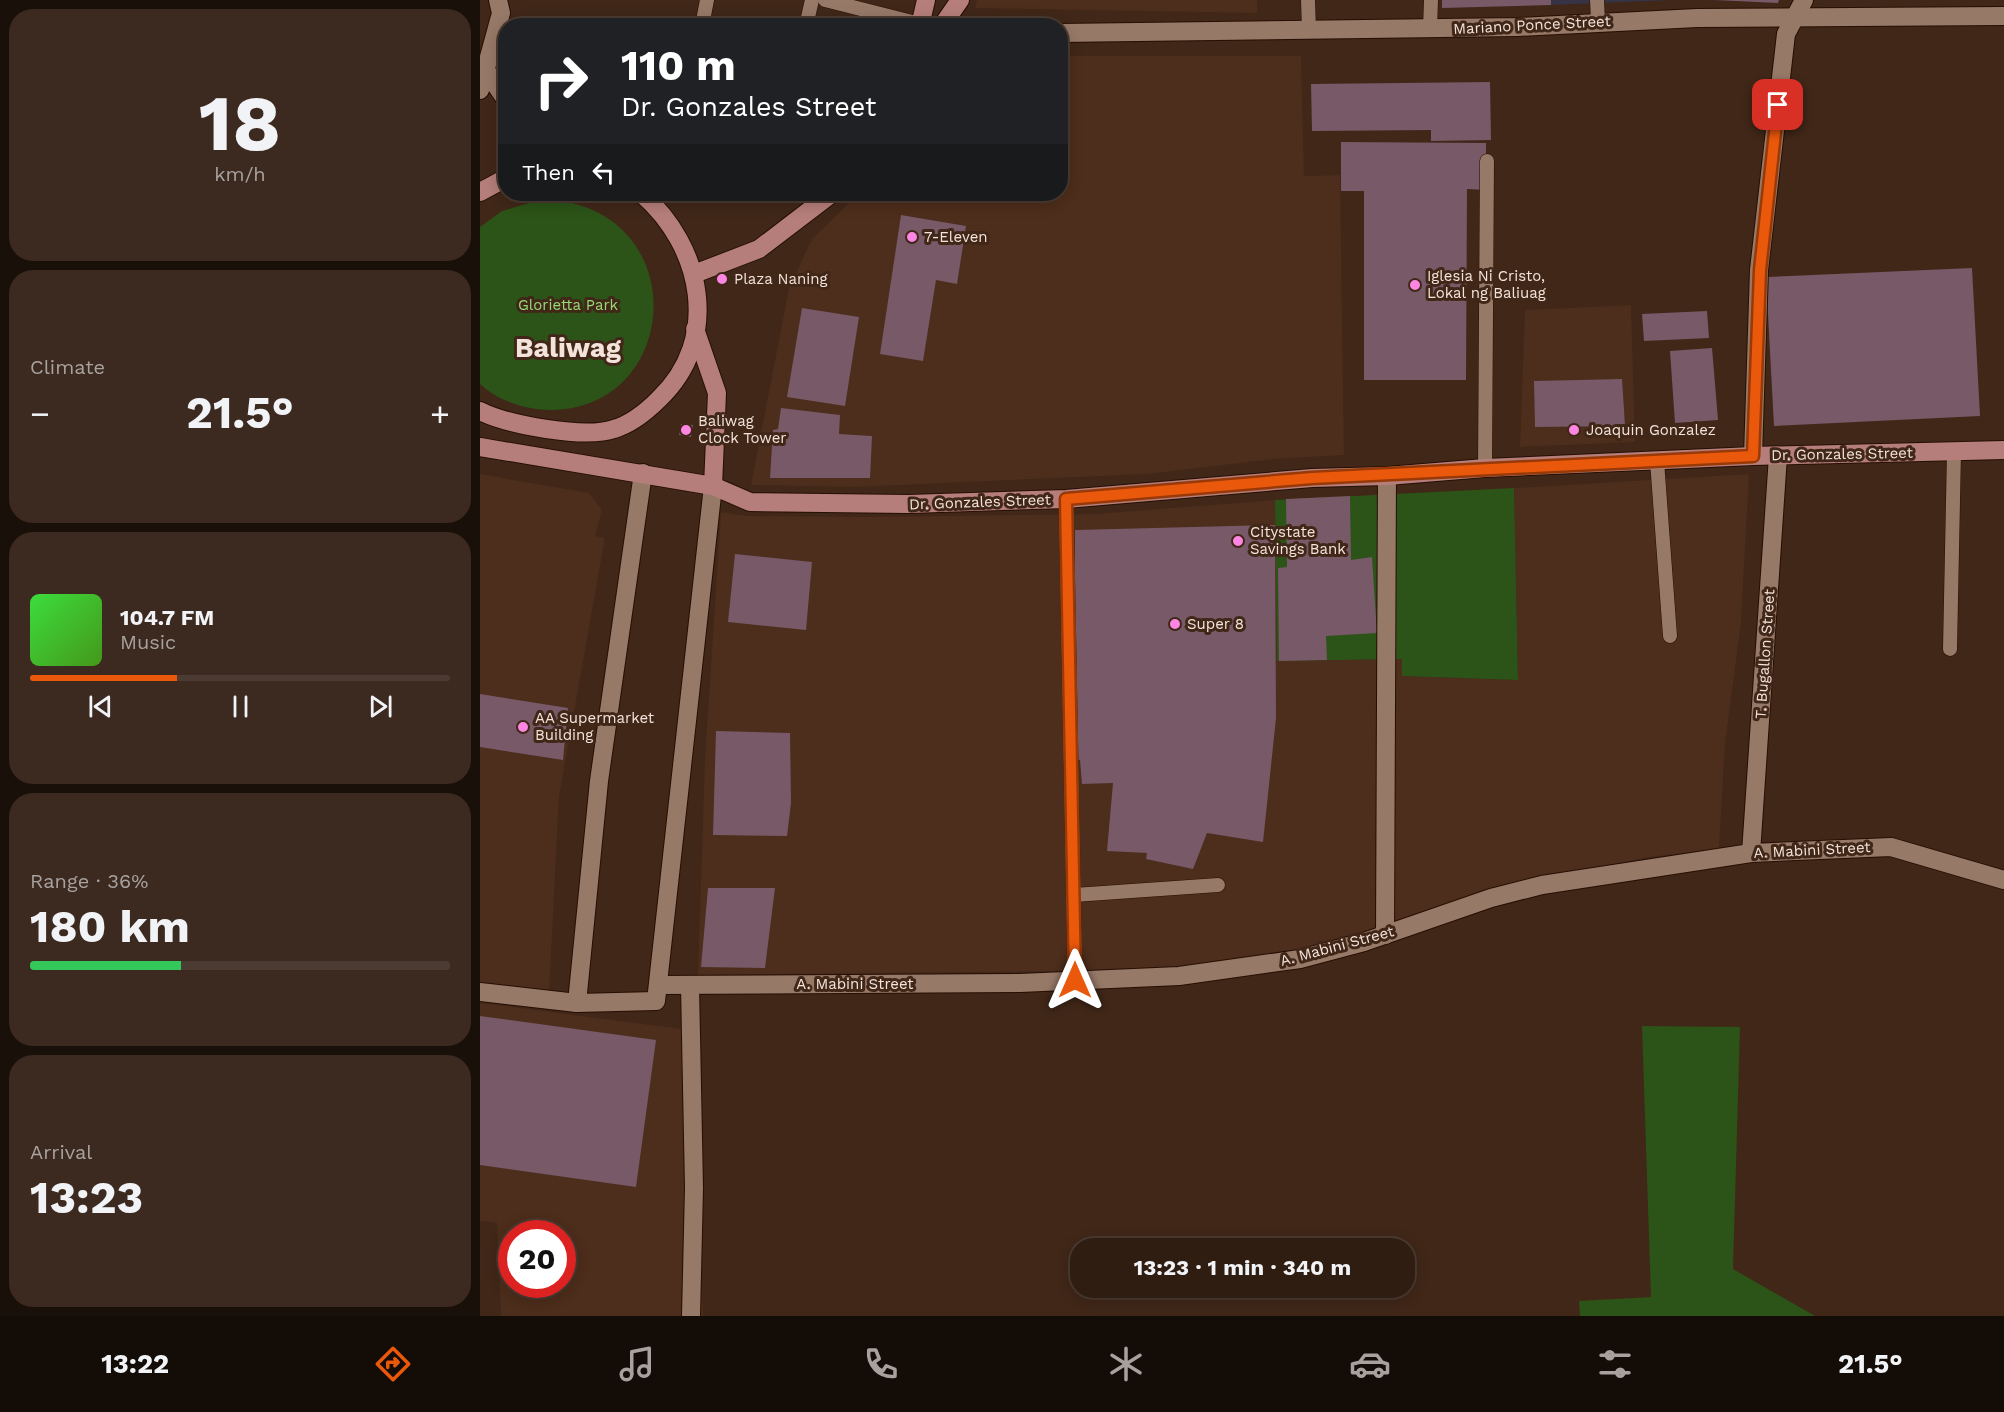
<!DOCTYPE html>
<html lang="en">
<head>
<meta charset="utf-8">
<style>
	body { margin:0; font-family:"Work Sans",sans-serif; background:#3c2a20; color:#f1f3f6; height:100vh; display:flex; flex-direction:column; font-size:22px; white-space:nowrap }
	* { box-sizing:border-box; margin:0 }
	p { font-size:20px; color:#a8a29f }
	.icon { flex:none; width:33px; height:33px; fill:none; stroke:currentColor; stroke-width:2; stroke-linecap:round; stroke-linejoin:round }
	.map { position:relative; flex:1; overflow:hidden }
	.drawer { display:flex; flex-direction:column; gap:9px; padding:9px; background:#1a100a; width:480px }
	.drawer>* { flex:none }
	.banner { position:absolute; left:18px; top:18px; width:570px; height:183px; border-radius:24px; box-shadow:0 3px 15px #0003,0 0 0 2px #4b3b32; background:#202124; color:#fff; overflow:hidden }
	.speed { position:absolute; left:18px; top:1220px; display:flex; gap:12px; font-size:30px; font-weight:700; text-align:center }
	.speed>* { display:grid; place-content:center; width:78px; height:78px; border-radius:50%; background:#301d12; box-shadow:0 3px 15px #0003,0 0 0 2px #4b3b32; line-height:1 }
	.speed .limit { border:9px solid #d22; background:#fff; color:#111 }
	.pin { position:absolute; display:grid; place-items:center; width:51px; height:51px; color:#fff; margin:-26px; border-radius:12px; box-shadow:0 3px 9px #0006 }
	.me { position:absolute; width:66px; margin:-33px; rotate:0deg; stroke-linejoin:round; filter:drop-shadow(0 0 4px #0008) }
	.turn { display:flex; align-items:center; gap:21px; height:126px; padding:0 24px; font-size:27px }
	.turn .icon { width:78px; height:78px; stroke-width:2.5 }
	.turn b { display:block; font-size:42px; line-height:51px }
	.then { display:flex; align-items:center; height:57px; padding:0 24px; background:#0003; gap:12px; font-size:22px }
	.big { font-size:45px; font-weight:700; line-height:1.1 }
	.drawer .widget { flex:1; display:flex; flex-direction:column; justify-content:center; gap:9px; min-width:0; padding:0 21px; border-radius:24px; background:#3c2a20 }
	.drawer .dial { align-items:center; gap:0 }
	.dial b { font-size:78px; line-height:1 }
	.song { display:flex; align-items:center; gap:18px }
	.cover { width:72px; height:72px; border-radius:9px; background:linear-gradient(135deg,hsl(120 70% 55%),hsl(100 70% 35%)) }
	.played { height:6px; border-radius:3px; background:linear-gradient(90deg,#ea580c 35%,#4b3b32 35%) }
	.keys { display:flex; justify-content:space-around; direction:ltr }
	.heat { display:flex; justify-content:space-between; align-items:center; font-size:33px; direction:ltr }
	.charge { height:9px; border-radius:4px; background:linear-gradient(90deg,#34c759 36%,#4b3b32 0) }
	.trip { position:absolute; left:590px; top:1238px; width:345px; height:60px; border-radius:24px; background:#301d12; box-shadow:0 3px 15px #0003,0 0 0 2px #4b3b32; font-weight:700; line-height:60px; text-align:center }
	.tabs { display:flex; height:96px; justify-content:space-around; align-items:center; background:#130c07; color:#a8a29f }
	.tabs .icon { width:42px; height:42px }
	.tabs .current { color:#ea580c }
	.tabs b { font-size:27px; color:#f1f3f6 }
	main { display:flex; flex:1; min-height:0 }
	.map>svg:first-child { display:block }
</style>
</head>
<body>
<main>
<section class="drawer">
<div class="widget dial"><b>18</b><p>km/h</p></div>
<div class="widget"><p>Climate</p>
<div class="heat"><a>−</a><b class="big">21.5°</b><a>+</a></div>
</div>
<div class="widget">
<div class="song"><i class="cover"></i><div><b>104.7 FM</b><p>Music</p></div></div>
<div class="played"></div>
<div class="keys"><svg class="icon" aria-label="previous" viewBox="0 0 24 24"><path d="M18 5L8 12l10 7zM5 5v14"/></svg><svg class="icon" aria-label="pause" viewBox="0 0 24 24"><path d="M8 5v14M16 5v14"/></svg><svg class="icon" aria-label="next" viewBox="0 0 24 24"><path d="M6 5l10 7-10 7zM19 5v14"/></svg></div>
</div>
<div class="widget"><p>Range · 36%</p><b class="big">180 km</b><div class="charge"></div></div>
<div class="widget"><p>Arrival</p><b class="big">13:23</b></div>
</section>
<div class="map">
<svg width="1524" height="1316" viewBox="0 0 1524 1316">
	<rect width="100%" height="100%" fill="#402718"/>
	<!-- built -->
	<g fill="#4d2d1b" fill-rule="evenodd">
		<polygon points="497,0 777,0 777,13 495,8"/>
		<polygon points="581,56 821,56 824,176 860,175 864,455 794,459 667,474 375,487 271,485 309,288 332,239 378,194 580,194"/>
		<polygon points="1151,305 1155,442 1040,447 1045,310"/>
		<polygon points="0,474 109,493 122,510 115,536 125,538 79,796 69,995 0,987"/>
		<polygon points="1269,474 1261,622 1245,744 1239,849 1169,857 1029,886 932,919 816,953 669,970 218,975 225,758 241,512 267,516 388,517 615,514 795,500 798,661 922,659 922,676 1038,680 1034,488"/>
		<path d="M0,1003L210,1030L223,1316H21L17,1223L0,1221ZM32,1233H82V1284H32Z"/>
	</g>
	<!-- medical -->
	<polygon fill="#353344" points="1071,0 1194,0 1071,5"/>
	<!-- green -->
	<g fill="#2c5318">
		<path d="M56,201C67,201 81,200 92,203C212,232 195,409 71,410C46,410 18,401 0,384V227L22,211Z"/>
		<polygon points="1034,488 1038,680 922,676 922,659 797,661 795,500"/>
		<polygon points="1162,1026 1260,1027 1253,1269 1335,1316 1100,1316 1099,1301 1171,1297"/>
	</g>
	<!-- building -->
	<g fill="#775968">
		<polygon points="962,0 1071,0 1071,5 962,8"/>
		<polygon points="1234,0 1299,0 1298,3"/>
		<polygon points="1010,82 1011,140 951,141 951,130 832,131 831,84"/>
		<polygon points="861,142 1006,143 1006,190 987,189 986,380 884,380 884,191 861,191"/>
		<polygon points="440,194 562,194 562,199 439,201"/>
		<polygon points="421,215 486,226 477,284 456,280 443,361 400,354"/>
		<polygon points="1492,268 1500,416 1294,426 1286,277"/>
		<polygon points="322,308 379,317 365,406 307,397"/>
		<polygon points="1227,311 1229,338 1164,341 1162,314"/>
		<polygon points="1232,348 1238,420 1195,423 1190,351"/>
		<polygon points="1142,379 1145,426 1055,427 1054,381"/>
		<polygon points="301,408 360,415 359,434 392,436 390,478 290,478 293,430 298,429"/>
		<polygon points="201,424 213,425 211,437 199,435"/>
		<polygon points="870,496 871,560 892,557 897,633 846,636 847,660 799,661 798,568 807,567 806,499"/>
		<polygon points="795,525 796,718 783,842 727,833 713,869 666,859 667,853 627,851 633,783 602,784 600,760 594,759 595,530"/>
		<polygon points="255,554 332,562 326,630 248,622"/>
		<polygon points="0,694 88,708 83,760 0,747"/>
		<polygon points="236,731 310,733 311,803 307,836 233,835"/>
		<polygon points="228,888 295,888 285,968 221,967"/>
		<polygon points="0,1016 176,1040 156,1187 0,1165"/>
	</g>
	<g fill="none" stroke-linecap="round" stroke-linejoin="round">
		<!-- lane casing -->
		<g stroke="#260f03" stroke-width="15">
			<g id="lane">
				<polyline points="345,0 440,24"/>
				<polyline points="828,0 829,31"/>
				<polyline points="1117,0 1118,21"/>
				<polyline points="222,26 227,0"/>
				<polyline points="326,26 332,0"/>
				<polyline points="950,29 951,0"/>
				<polyline points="1177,461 1190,636"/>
				<polyline points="1005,468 1007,161"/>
				<polyline points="586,499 595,980"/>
				<polyline points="1470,649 1474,452"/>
				<polyline points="594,895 738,885"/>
			</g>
		</g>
		<!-- street casing -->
		<g stroke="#260f03" stroke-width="20">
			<g id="street">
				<polyline points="580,33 1038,27 1217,18 1524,16"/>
				<polyline points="5,69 26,100"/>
				<polyline points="0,90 21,13 18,0"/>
				<polyline points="1273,456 1279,270 1306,34 1324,0"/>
				<polyline points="1271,853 1298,456"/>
				<polyline points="905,935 907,476"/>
				<polyline points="178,985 540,983 699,976 820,959 884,942 1011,898 1062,885 1271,853 1411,847 1524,880"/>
				<polyline points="210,985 214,1188 211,1316"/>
				<polyline points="0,992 97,1003 176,1001 233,486"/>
				<polyline points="97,1003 119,781 163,473"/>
			</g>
		</g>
		<!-- primary casing -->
		<g stroke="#260f03" stroke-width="20">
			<g id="primary">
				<polyline points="440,26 446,0"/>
				<polyline points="462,26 480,0"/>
				<polyline points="0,192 26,178"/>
				<polyline points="214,274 279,249 351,194"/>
				<polyline points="215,329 237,393 233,486"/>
				<path d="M0,411C28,425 105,439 134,429C151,424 167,411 179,399C242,339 222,246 162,194"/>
				<polyline points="0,447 233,486 270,502 428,504 586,499 832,478 907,476 1005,468 1273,456 1524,450"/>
			</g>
		</g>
		<!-- lane -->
		<use href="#lane" stroke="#977968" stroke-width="14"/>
		<!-- street -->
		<use href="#street" stroke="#977968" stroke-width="18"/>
		<!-- primary -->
		<use href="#primary" stroke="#b57e7a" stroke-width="18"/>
	</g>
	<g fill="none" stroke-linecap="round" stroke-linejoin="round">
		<!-- route casing -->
		<g stroke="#983908" stroke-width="15">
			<polyline id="route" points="595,980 586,499 832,478 1273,456 1280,270 1298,105"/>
		</g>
		<!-- route -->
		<use href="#route" stroke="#ea580c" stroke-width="10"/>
	</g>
	<!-- markers -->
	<g fill="#fd86e2" stroke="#402718" stroke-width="2">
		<circle cx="432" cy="237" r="6"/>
		<circle cx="242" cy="279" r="6"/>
		<circle cx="935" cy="285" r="6"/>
		<circle cx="206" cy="430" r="6"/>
		<circle cx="1094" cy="430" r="6"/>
		<circle cx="758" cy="541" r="6"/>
		<circle cx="695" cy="624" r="6"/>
		<circle cx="43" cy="727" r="6"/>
	</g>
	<g text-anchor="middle" stroke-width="6" stroke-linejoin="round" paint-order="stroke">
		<!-- street labels -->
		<g font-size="15" fill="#f4e3da" stroke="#402718">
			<text transform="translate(1052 25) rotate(-3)" y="5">Mariano Ponce Street</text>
			<text transform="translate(1362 454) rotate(-1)" y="5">Dr. Gonzales Street</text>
			<text transform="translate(500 502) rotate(-2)" y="5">Dr. Gonzales Street</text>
			<text transform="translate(1285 654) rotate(-86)" y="5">T. Bugallon Street</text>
			<text transform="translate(1332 850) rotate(-3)" y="5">A. Mabini Street</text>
			<text transform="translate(857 946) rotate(-15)" y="5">A. Mabini Street</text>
			<text x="375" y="989">A. Mabini Street</text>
		</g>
		<!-- poi labels -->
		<g font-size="15" fill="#f4e3da" stroke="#402718" text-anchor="start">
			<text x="444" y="242">7-Eleven</text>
			<text x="947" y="281">Iglesia Ni Cristo,<tspan x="947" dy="17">Lokal ng Baliuag</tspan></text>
			<text x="254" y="284">Plaza Naning</text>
			<text x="218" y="426">Baliwag<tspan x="218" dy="17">Clock Tower</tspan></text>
			<text x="1106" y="435">Joaquin Gonzalez</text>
			<text x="770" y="537">Citystate<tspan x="770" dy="17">Savings Bank</tspan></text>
			<text x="707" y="629">Super 8</text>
			<text x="55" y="723">AA Supermarket<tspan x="55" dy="17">Building</tspan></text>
		</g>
		<!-- park labels -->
		<g font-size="15" fill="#96da76" stroke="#402718">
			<text x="88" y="310">Glorietta Park</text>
		</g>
		<!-- town labels -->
		<g font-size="27" font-weight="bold" fill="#f4e3da" stroke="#402718">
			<text x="88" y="357">Baliwag</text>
		</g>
	</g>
</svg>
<div class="speed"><div class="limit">20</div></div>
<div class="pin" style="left:1298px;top:105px;background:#d93025"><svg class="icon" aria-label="arrive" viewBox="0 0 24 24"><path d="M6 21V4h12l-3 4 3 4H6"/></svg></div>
<svg class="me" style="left:595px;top:980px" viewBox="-20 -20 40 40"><path d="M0-17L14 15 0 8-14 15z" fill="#ea580c" stroke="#fff" stroke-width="4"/></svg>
<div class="trip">13:23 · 1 min · 340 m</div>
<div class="banner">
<div class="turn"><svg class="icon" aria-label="right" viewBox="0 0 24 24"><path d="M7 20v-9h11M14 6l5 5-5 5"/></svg><div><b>110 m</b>Dr. Gonzales Street</div></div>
<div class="then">Then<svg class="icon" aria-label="left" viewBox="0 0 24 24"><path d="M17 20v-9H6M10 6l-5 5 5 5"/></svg></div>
</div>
</div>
</main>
<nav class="tabs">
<b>13:22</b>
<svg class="icon current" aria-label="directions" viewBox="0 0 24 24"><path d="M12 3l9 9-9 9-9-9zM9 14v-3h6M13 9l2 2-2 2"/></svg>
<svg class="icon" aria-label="music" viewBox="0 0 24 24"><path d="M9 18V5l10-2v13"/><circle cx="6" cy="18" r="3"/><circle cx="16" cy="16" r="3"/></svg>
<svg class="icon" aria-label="phone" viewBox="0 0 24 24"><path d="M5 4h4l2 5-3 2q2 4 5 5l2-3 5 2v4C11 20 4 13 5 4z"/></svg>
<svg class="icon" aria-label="climate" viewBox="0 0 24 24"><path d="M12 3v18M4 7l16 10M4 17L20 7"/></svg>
<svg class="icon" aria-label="car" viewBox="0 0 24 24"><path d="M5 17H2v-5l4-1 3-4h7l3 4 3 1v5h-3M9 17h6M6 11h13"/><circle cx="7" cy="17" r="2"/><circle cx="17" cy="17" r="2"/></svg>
<svg class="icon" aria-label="filters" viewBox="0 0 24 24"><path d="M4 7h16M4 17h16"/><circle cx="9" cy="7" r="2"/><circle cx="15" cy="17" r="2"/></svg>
<b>21.5°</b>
</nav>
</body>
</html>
